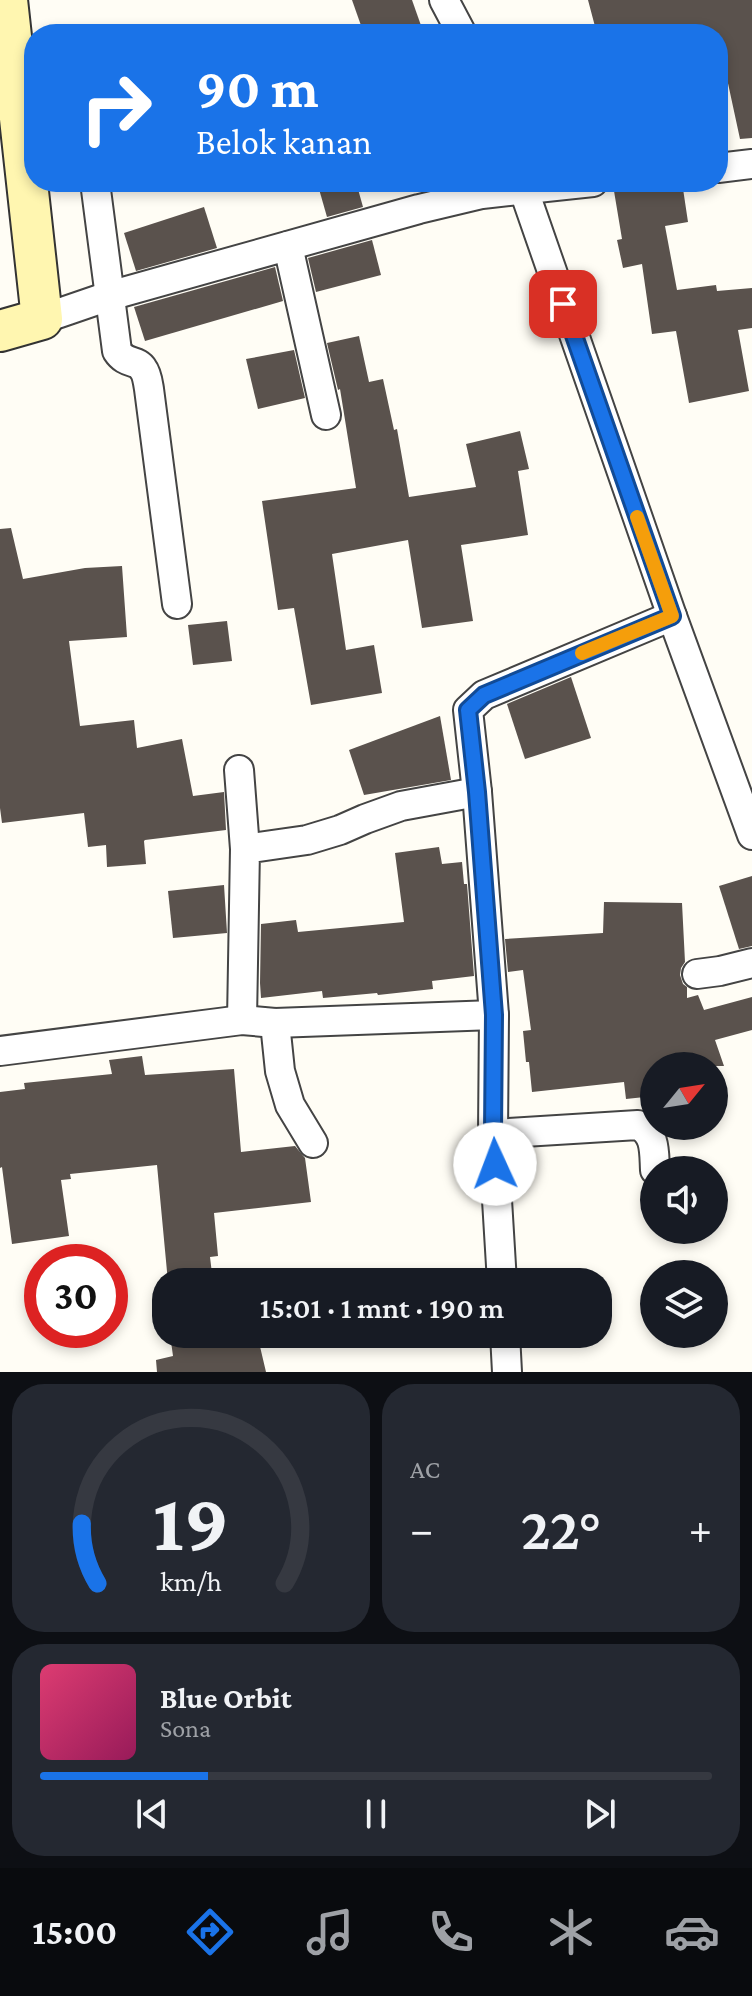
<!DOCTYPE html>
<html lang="id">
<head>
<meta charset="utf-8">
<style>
	body { margin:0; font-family:"Crimson Pro",serif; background:#242831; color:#f1f3f6; height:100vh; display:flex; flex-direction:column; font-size:30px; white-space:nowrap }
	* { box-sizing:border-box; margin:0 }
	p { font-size:26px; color:#9ea1a6 }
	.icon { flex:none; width:44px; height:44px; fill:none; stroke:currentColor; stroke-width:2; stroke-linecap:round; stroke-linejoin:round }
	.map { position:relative; height:1372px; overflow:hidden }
	.panel { display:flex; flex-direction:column; gap:12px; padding:12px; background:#0d0f14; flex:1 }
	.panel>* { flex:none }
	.guide { position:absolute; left:24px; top:24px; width:704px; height:168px; border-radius:32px; box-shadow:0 4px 12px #0003; background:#1a73e8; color:#fff; overflow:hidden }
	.needle { width:52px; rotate:60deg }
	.buttons { position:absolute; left:640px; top:1052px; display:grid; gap:16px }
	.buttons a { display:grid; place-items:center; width:88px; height:88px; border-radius:50%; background:#171b24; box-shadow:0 4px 12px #0003; font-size:40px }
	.speed { position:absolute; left:24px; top:1244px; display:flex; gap:16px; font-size:40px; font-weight:700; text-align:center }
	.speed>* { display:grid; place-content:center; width:104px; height:104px; border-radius:50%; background:#171b24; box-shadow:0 4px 12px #0003; line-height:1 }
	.speed .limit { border:12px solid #d22; background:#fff; color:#111 }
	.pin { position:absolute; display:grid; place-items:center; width:68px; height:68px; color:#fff; margin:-34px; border-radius:16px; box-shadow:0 4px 12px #0006 }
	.me { position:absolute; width:88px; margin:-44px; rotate:358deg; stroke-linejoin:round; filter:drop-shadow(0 0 6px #0008) }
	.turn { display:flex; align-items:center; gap:28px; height:168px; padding:0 40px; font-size:36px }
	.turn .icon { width:104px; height:104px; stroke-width:2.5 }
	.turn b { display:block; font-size:56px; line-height:68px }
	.big { font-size:60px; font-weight:600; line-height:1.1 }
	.panel .card { flex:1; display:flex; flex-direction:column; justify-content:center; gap:12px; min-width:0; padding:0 28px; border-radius:32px; background:#242831 }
	.panel .dial { align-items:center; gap:0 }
	.dial svg { height:208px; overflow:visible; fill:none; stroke:#363941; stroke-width:7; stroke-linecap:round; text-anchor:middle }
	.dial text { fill:#f1f3f6; stroke:none }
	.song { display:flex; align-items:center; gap:24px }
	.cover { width:96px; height:96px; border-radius:12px; background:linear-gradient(135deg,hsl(340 70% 55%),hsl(330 70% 35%)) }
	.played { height:8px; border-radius:4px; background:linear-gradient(90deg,#1a73e8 25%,#363941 25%) }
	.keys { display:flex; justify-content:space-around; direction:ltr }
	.heat { display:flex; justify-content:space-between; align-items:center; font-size:44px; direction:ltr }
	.panel .tiles { flex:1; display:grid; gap:12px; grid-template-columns:1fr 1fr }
	.card:last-child { grid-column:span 2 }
	.trip { position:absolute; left:152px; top:1268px; width:460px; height:80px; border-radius:32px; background:#171b24; box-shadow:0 4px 12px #0003; font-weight:600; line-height:80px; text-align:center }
	.dock { display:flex; height:128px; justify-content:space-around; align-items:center; background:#090b0e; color:#9ea1a6 }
	.dock .icon { width:56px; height:56px }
	.dock .selected { color:#1a73e8 }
	.dock b { font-size:36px; color:#f1f3f6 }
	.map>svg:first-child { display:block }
</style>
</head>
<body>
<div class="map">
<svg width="752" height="1372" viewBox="0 0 752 1372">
	<rect width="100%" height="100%" fill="#fffdf5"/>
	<!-- building -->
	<g fill="#5a524d">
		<polygon points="352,0 412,0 424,34 364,34"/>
		<polygon points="588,0 752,0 752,138 740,139 726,74 718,76 718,34 597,34"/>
		<polygon points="317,182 356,182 363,207 327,217"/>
		<polygon points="634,182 682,182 688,222 665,226 677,290 716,285 717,291 752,288 752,328 738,330 749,391 689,403 676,331 652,334 642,264 623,268 617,240 622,239 613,185"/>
		<polygon points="204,207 217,248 136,271 124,233"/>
		<polygon points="372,240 381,275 316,292 308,258"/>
		<polygon points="275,267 283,301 145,341 134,307"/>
		<polygon points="359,336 369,382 383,379 394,430 397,429 409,497 476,487 466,444 520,431 529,469 518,471 528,535 461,545 473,621 422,628 408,540 332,554 346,650 374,645 382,693 311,705 294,608 278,610 262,501 356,488 340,389 338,390 327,343"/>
		<polygon points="294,350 305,398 258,409 246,359"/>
		<polygon points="11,528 23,579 85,568 122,566 127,637 69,641 80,726 134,720 137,748 182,739 193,796 224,792 226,830 145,840 144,841 146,864 107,867 106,845 88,847 84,813 2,823 0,808 0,529"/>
		<polygon points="227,621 232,661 193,665 188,625"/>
		<polygon points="571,677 591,738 525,759 507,704"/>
		<polygon points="440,716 451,780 364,795 349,750"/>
		<polygon points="439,847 442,864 462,862 464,884 467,884 474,976 432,981 433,989 378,995 377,993 323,998 322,991 261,998 260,983 261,924 296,920 298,932 404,922 395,853"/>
		<polygon points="752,876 752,946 739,949 719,886"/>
		<polygon points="224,885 227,933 173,938 168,891"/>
		<polygon points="604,902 682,903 685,962 681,968 680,975 683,984 687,987 687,998 698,995 704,1010 752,997 752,1030 715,1040 724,1066 654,1066 654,1096 626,1099 624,1082 532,1092 529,1062 526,1062 523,1031 531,1030 523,970 508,972 505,939 603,933"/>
		<polygon points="142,1056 145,1075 234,1069 241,1152 295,1146 305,1158 311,1202 214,1213 218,1256 210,1257 213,1282 168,1282 157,1165 70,1174 71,1179 61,1180 69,1236 12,1244 2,1167 0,1168 0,1092 25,1089 24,1083 112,1074 109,1060"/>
		<polygon points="170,1334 218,1334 220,1346 258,1338 266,1372 157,1372 156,1360 173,1356"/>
	</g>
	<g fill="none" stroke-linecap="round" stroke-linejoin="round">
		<!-- street casing -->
		<g stroke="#444" stroke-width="32">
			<g id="street">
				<polyline points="444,0 462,34"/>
				<polyline points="718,168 752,164"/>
				<path d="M95,182L117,351C126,365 137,359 143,369C147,374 148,383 149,389L177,604"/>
				<polyline points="521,182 672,616 752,835"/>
				<polyline points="288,246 326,415"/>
				<polyline points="42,319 109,296 419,209 482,194 593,182"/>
				<polyline points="239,770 245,849"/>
				<polyline points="697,974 720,971 752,963"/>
				<polyline points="242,1020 245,849 307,840 340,830 365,819 401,806 477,792"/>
				<polyline points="275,1023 280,1071 290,1105 313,1143"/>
				<polyline points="0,1051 242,1020 275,1023 494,1015"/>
				<path d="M493,1134L638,1125C656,1134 654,1152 655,1170"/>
				<polyline points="502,1282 493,1134 494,1015 477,792 468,710 484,695 672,616"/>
				<polyline points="505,1334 507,1372"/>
			</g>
		</g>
		<!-- secondary casing -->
		<g stroke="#333" stroke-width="44">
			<polyline id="secondary" points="0,331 42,319 7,0"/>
		</g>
		<!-- street -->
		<use href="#street" stroke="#fff" stroke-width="28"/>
		<!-- secondary -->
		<use href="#secondary" stroke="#fff6b0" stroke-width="40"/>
	</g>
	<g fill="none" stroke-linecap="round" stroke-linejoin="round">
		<!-- route casing -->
		<g stroke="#114b97" stroke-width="20">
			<polyline id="route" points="495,1164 493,1134 494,1015 477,792 468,710 484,695 672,616 563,304"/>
		</g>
		<!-- route -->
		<use href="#route" stroke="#1a73e8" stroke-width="14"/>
		<!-- slow -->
		<polyline stroke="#f59e0b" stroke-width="14" points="582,653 672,616 637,517"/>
	</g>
</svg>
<div class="buttons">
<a><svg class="needle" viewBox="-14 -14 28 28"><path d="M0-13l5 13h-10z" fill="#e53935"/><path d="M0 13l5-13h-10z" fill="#9ea1a6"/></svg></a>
<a><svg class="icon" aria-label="sound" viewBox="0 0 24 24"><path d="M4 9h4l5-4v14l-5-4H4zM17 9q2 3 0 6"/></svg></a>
<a><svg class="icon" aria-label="layers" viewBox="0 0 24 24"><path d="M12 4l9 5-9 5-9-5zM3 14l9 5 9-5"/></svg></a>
</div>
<div class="speed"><div class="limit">30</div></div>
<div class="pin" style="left:563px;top:304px;background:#d93025"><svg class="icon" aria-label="arrive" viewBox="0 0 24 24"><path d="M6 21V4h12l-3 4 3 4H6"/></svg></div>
<svg class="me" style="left:495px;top:1164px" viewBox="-20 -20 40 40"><circle r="19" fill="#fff"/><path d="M0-13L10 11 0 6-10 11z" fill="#1a73e8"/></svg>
<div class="trip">15:01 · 1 mnt · 190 m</div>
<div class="guide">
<div class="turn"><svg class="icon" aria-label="right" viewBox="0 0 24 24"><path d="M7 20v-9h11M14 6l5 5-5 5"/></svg><div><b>90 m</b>Belok kanan</div></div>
</div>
</div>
<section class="panel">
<div class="tiles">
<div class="card dial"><svg viewBox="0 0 100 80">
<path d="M14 69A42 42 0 1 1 86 69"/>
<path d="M14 69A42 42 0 0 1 8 46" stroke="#1a73e8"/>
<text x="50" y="56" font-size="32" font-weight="700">19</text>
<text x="50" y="72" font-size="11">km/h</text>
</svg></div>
<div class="card"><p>AC</p>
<div class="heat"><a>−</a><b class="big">22°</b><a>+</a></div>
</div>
<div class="card">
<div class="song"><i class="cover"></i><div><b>Blue Orbit</b><p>Sona</p></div></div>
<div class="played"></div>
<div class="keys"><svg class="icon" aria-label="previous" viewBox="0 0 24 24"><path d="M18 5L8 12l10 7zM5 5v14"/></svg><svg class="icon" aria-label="pause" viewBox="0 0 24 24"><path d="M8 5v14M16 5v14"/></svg><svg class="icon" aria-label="next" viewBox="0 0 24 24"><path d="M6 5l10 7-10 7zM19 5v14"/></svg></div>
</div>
</div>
</section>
<nav class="dock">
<b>15:00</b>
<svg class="icon selected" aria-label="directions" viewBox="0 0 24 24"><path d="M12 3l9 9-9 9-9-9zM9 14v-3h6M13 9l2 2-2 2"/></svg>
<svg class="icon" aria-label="music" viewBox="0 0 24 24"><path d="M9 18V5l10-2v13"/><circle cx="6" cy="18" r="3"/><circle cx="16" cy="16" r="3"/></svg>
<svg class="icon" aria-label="phone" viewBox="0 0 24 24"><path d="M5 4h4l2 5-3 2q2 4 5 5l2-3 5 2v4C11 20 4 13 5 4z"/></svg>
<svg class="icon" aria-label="climate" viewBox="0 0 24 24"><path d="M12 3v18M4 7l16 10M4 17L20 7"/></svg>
<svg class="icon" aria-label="car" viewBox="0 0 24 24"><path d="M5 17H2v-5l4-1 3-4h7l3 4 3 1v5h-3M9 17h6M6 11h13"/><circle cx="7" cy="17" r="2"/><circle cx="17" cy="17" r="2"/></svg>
</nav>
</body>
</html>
